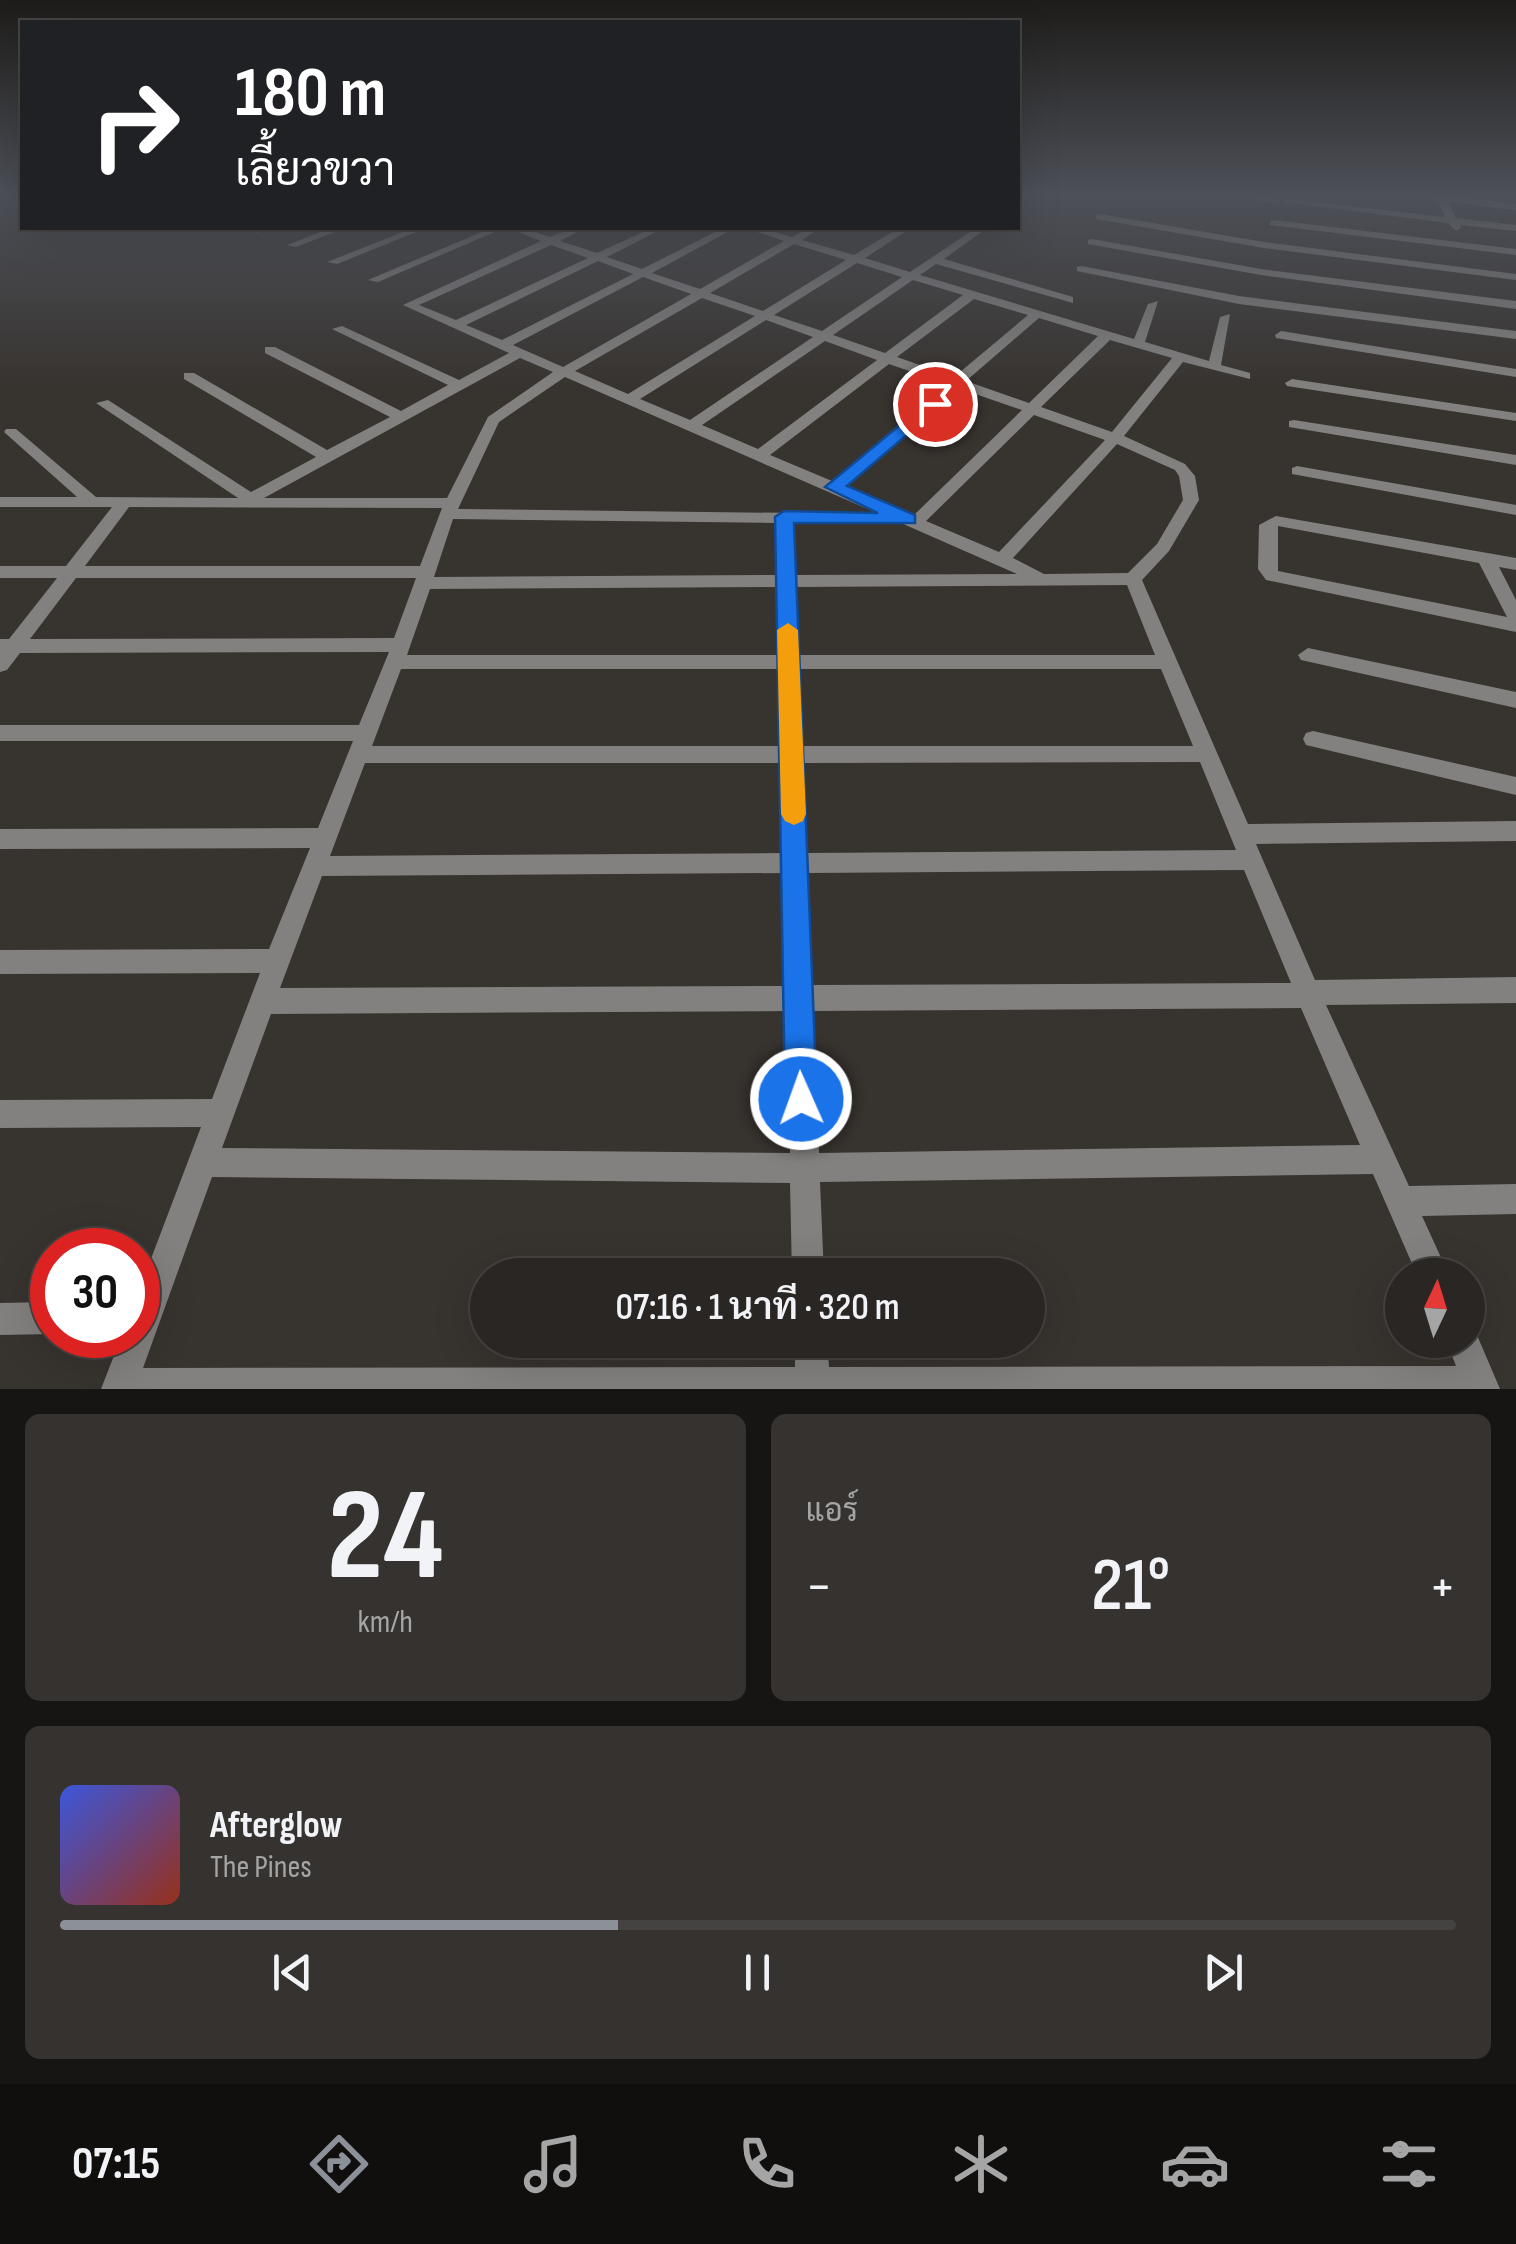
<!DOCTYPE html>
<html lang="th">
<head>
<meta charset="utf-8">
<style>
	body { margin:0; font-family:"Sofia Sans Condensed",Sarabun,sans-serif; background:#353230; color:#f1f3f6; height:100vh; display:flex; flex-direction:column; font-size:38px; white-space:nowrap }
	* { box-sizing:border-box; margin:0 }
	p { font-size:32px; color:#a5a5a6 }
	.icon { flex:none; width:55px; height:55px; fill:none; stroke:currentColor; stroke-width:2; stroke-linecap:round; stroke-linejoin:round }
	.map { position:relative; height:1389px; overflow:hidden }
	.panel { display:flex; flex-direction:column; gap:25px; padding:25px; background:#171513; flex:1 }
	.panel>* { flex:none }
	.top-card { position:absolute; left:20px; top:20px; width:1000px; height:210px; border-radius:0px; box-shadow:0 10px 40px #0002,0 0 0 2px #454341; background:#202124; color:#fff; overflow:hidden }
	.needle { width:65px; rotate:4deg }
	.tools { position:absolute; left:1385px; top:1258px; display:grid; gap:20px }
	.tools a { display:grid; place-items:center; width:100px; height:100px; border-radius:50%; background:#292623; box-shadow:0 10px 40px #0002,0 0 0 2px #454341; font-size:50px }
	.speed { position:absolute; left:30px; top:1228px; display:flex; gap:20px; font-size:50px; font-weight:700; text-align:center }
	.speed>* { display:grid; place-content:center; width:130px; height:130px; border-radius:50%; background:#292623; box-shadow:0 10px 40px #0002,0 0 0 2px #454341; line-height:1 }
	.speed .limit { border:15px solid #d22; background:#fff; color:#111 }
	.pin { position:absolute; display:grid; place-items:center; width:85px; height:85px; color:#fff; margin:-42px; border:5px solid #fff; border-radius:50%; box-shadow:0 2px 10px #0007 }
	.me { position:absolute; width:110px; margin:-55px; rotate:358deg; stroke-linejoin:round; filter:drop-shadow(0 0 8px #0008) }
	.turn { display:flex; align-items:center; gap:35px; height:210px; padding:0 50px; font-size:45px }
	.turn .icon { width:130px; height:130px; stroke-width:2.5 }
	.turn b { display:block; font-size:70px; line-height:85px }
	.big { font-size:75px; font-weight:600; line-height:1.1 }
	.panel .widget { flex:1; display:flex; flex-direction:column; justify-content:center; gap:15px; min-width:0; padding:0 35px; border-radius:15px; background:#353230 }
	.panel .dial { align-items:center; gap:0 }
	.dial b { font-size:130px; line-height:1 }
	.song { display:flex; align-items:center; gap:30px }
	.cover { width:120px; height:120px; border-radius:15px; background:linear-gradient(135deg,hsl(230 70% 55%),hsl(10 70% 35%)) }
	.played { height:10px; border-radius:5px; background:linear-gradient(90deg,#8c9099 40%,#454341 40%) }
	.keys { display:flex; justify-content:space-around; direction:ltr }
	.heat { display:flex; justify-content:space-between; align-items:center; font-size:55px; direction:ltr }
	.panel .tiles { flex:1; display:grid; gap:25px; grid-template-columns:1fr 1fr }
	.widget:last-child { grid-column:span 2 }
	.trip { position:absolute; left:470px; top:1258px; width:575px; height:100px; border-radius:50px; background:#292623; box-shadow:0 10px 40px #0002,0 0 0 2px #454341; font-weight:600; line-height:100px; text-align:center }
	.menu { display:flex; height:160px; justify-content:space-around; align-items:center; background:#100f0e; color:#a5a5a6 }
	.menu .icon { width:70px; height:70px }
	.menu .selected { color:#8c9099 }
	.menu b { font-size:45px; color:#f1f3f6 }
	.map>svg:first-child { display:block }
</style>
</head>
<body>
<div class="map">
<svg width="1516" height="1389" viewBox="0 0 1516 1389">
	<rect width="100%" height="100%" fill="#37332f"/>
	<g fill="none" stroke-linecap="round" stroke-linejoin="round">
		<!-- street -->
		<g fill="#83817f" fill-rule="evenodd">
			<polygon points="1021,194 1033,194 1018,205 1018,197"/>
			<polygon points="1239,194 1259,194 1280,201 1275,204"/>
			<polygon points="1395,194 1444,194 1516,204 1516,210 1448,202 1456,218 1516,225 1516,231 1460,225 1461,228 1456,231 1448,223 1283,202 1288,199 1445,217 1438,201"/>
			<polygon points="1100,214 1264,242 1516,274 1516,280 1264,248 1096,219 1096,215"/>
			<polygon points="1274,220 1516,249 1516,255 1270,225 1270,221"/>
			<polygon points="253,228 269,228 256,233 251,230"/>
			<polygon points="331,228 345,228 296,247 287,245"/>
			<polygon points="413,228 426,228 337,264 327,262"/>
			<polygon points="491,228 504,228 378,282 368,280"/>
			<path d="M508,228H522L550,237L572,228H585L560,241L597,253L652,228H664L607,257L642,269L723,228H735L652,273L700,289L784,241L746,228H761L792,237L808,228H820L802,240L854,255L899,228H911L865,258L910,272L976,228H987L944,259L1073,297V303L936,264L920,275L1134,339L1148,304L1158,301L1145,342L1209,361L1220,317L1230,314L1221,365L1250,373V379L1183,362L1124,436L1185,464L1195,476L1199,500L1169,551L1142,580L1248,824L1516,821V841L1256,844L1315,980L1516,977V1003L1326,1005L1409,1186L1516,1184V1214L1422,1216L1449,1275H1417L1373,1174L820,1182L824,1275H792L790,1183L212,1177L143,1368L795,1367V1340H827L829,1367L1456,1366L1446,1340H1468V1326L1474,1328L1500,1389H101L122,1335H138V1293L201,1127L0,1128V1100L212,1099L260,973L0,974V950L269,949L310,848L0,849V829L318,828L353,741H0V725H359L389,652L20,653L7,670L0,672V639H9L57,578H0V566H66L112,507H0V497H77L4,432L6,429H16L96,497L238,498L96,403L108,400L251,492L316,457L184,379V373H194L327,450L390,417L265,353V347H275L401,411L448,385L332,329L342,326L459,380L509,353L403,305L541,241ZM794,244L846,260L763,311L710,293ZM551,245L588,258L456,320L419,305ZM598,261L633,274L502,340L466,325ZM857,263L902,277L822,331L774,315ZM643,277L691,294L563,367L513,345ZM913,280L963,295L885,353L833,335ZM702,298L755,316L628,394L575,371ZM974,299L1028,315L954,377L897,357ZM1039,318L1098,336L1029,403L966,381ZM766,320L813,337L690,420L640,399ZM1110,340L1172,358L1112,432L1041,407ZM825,341L877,360L758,449L702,425ZM520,358L553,372L488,417L447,498H264ZM889,364L947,384L832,481L770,455ZM565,377L879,514L458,509L499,422ZM958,388L1022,410L913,516L844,486ZM1034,415L1105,440L999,552L926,521ZM1117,444L1175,470L1179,476L1183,500L1157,544L1128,573L1044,574L1013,558ZM129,507L442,508L420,566H85ZM453,519L776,523L777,575L434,577ZM792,523H901L1017,574L795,575ZM76,578H416L394,638L30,639ZM1127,585L1155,655H798L795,587ZM777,587L779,655H407L430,589ZM401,669H779L781,746H372ZM799,669H1161L1193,746H802ZM1200,762L1236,850L806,853L802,763ZM365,763H781L783,853L330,856ZM1244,870L1291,983L812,985L807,873ZM783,873L786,986L280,988L322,876ZM1301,1008L1360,1145L819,1153L813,1011ZM786,1011L790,1153L222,1148L271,1014Z"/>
			<polygon points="1092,239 1261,269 1516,301 1516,309 1261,275 1088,244 1088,240"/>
			<polygon points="1081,266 1239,296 1516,331 1516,339 1239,304 1077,271 1077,267"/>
			<polygon points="1281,331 1516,369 1516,377 1276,338 1275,335"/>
			<polygon points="1292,379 1516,413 1516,421 1287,386 1285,383"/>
			<polygon points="1294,420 1516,455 1516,465 1289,427 1289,421"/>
			<polygon points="1297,466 1516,505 1516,515 1292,474 1292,468"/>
			<path d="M1276,516L1516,558V570L1499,567L1516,600V632L1266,580L1258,569L1259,525ZM1278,526L1479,563L1507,617L1278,571Z"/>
			<polygon points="1308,648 1516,692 1516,708 1301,660 1298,655"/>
			<polygon points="1313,731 1516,777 1516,795 1306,745 1303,739 1306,733"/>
			<polygon points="52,1302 52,1334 0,1335 0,1303"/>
		</g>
	</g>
	<!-- sky -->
	<linearGradient id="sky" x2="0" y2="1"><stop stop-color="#1e1c1a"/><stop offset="0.5" stop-color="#4d5058"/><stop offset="1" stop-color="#4d5058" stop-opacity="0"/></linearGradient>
	<rect width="1516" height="389" fill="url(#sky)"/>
	<!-- route -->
	<polygon fill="#1a73e8" stroke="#114b97" stroke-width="2.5" points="929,401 943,404 847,486 915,515 915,523 794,523 817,1099 813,1111 801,1115 790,1111 785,1099 775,517 784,511 878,513 825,487"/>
	<!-- slow -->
	<polygon fill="#f59e0b" points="788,623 798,630 806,814 803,821 794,825 785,821 781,814 777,630"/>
</svg>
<div class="tools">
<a><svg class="needle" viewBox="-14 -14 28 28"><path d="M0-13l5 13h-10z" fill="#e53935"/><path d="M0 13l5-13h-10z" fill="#a5a5a6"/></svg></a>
</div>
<div class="speed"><div class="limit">30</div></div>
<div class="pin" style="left:935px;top:404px;background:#d93025"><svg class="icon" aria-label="arrive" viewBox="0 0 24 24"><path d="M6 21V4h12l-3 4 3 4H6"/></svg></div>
<svg class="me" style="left:801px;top:1099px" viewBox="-20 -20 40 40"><circle r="17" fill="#1a73e8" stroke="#fff" stroke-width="3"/><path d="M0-11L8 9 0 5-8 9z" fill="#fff"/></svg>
<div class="trip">07:16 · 1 นาที · 320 m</div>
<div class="top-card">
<div class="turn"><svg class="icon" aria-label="right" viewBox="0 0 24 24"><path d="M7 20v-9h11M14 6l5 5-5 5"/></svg><div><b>180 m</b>เลี้ยวขวา</div></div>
</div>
</div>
<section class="panel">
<div class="tiles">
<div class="widget dial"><b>24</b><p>km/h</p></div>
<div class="widget"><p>แอร์</p>
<div class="heat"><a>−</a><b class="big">21°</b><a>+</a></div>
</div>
<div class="widget">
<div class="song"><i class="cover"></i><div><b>Afterglow</b><p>The Pines</p></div></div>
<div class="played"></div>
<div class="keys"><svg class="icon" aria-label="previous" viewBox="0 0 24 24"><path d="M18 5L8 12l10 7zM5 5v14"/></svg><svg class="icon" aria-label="pause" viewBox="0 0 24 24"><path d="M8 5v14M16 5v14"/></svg><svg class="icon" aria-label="next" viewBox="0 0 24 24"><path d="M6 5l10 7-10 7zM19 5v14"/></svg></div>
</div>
</div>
</section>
<nav class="menu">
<b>07:15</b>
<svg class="icon selected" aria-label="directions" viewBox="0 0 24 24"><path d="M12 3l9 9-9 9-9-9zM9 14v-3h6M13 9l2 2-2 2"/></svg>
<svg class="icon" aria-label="music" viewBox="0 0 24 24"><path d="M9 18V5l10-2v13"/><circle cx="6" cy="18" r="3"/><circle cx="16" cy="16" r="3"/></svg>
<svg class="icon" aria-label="phone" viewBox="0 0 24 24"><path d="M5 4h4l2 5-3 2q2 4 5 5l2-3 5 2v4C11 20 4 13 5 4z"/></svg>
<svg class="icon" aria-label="climate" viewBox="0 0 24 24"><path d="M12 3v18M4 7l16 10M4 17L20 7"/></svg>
<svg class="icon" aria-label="car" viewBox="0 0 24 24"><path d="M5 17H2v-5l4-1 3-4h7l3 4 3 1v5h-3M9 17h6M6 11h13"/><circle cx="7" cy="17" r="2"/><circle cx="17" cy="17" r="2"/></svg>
<svg class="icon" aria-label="filters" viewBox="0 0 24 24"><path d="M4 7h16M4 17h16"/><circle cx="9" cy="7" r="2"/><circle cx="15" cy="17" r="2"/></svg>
</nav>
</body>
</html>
